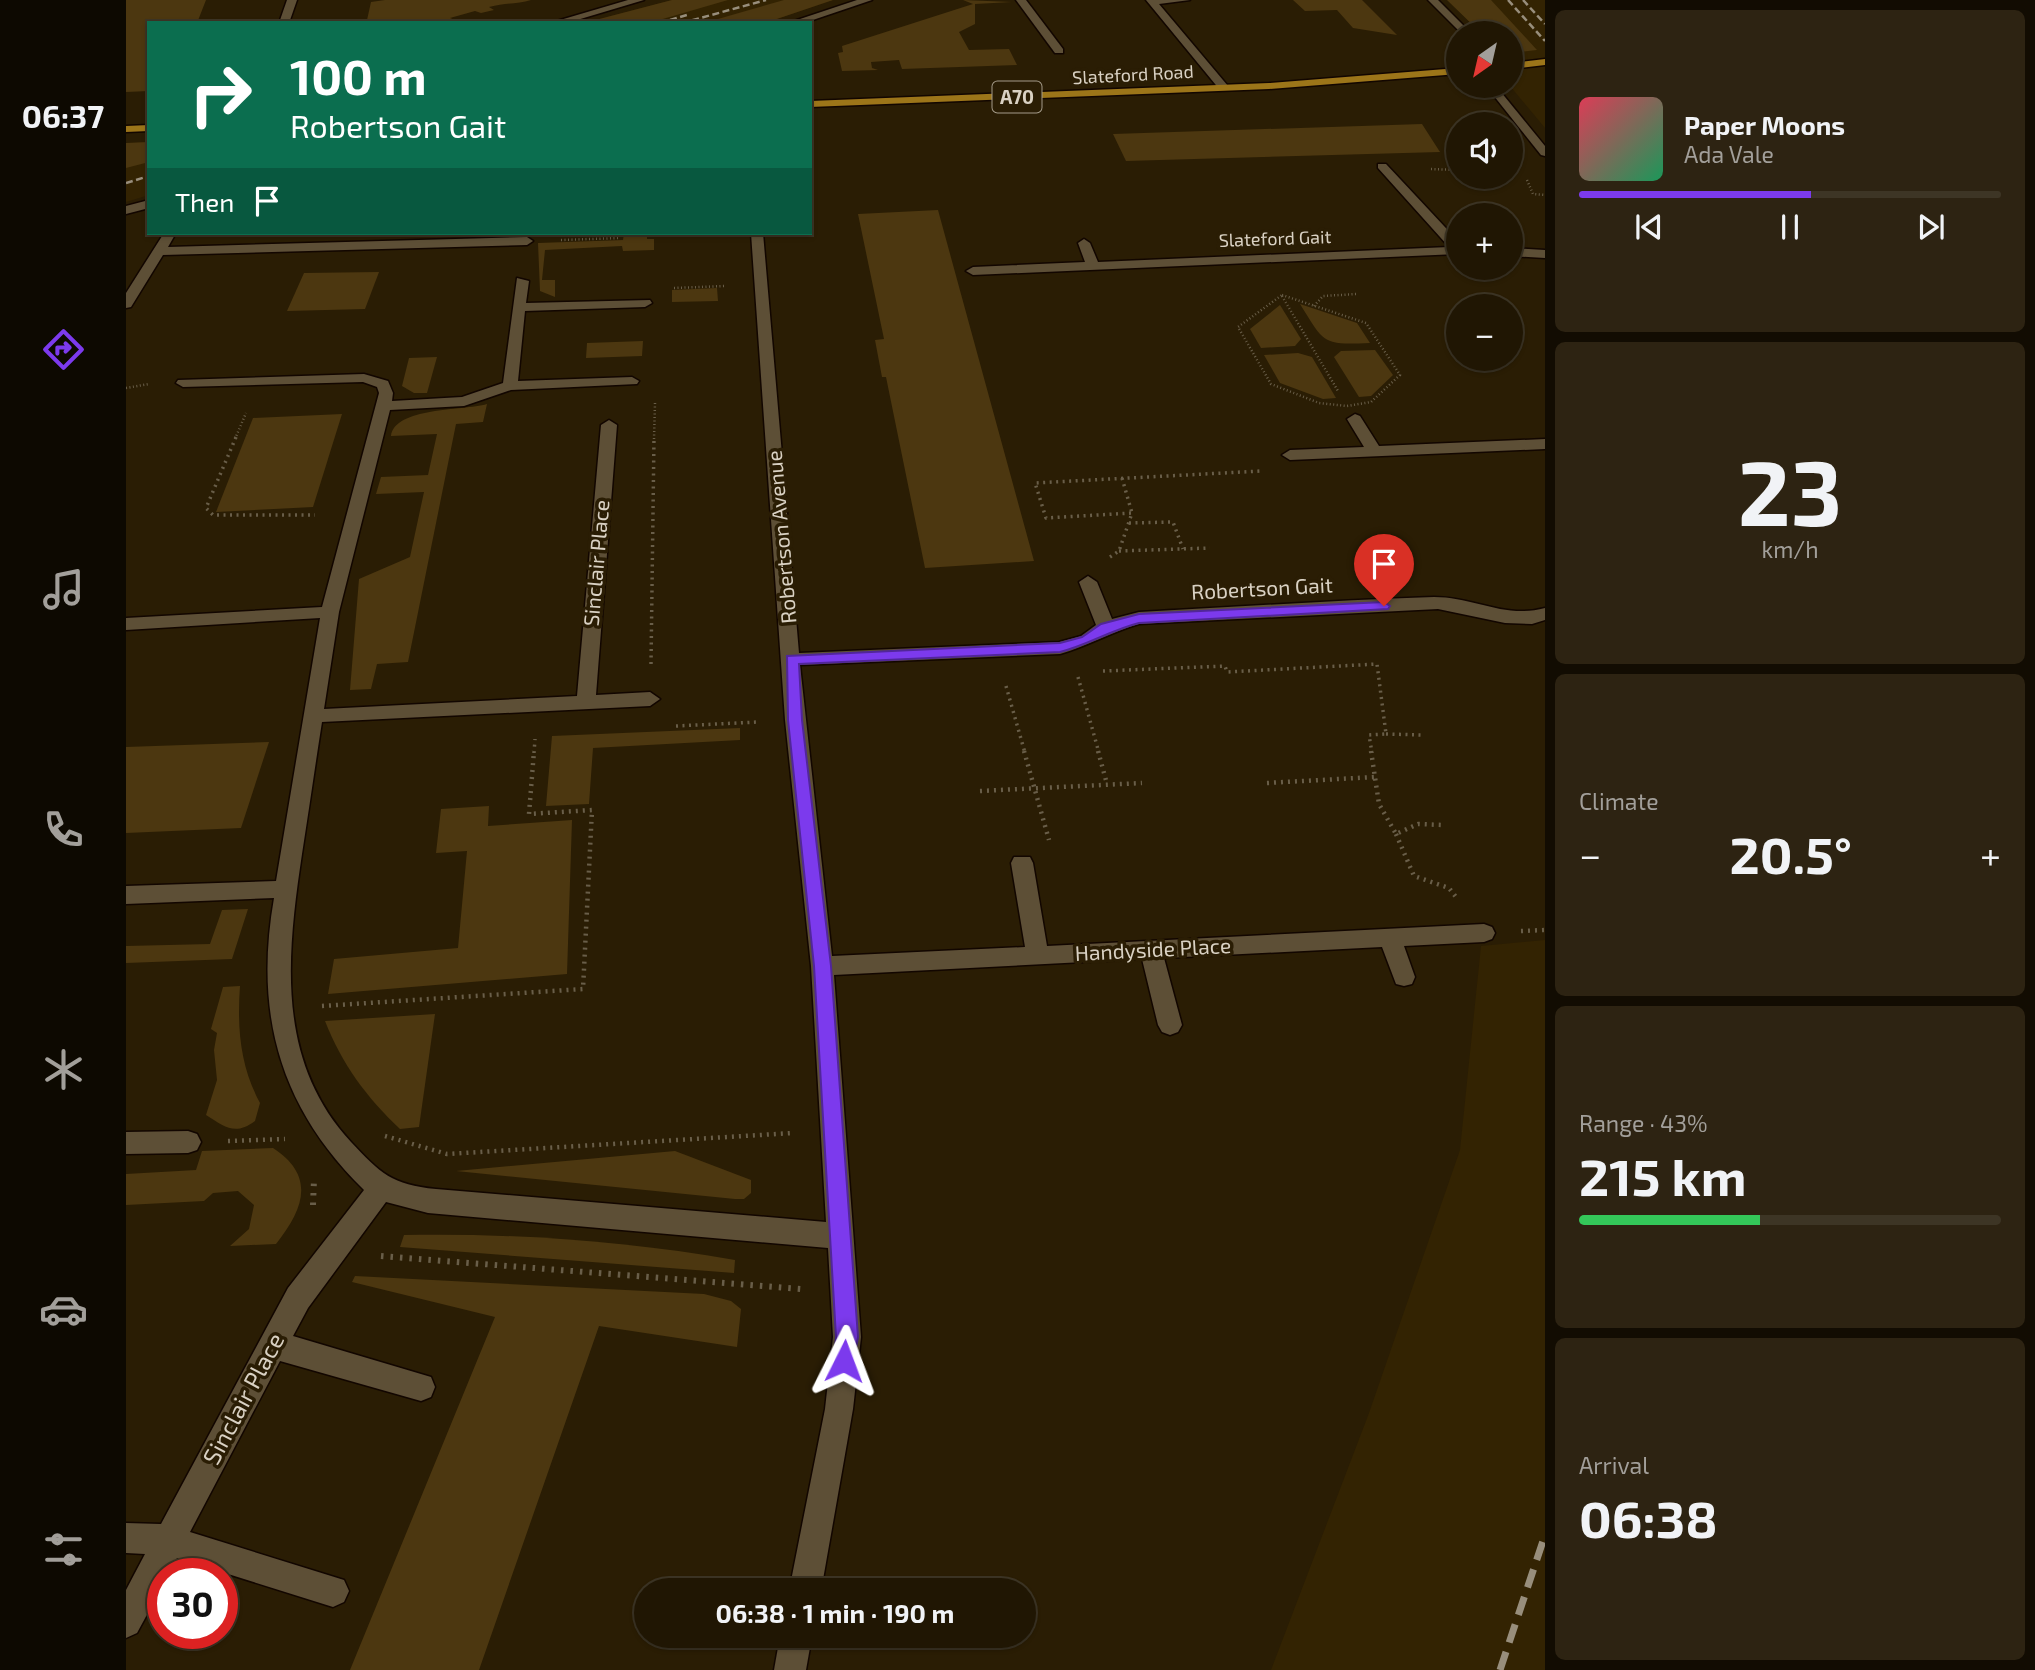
<!DOCTYPE html>
<html lang="en">
<head>
<meta charset="utf-8">
<style>
	body { margin:0; font-family:"Exo 2",sans-serif; background:#2d2312; color:#f1f3f6; height:100vh; display:flex; flex-direction:column; font-size:26px; white-space:nowrap }
	* { box-sizing:border-box; margin:0 }
	p { font-size:23px; color:#a29f9a }
	.icon { flex:none; width:38px; height:38px; fill:none; stroke:currentColor; stroke-width:2; stroke-linecap:round; stroke-linejoin:round }
	.map { position:relative; flex:1; overflow:hidden }
	.drawer { display:flex; flex-direction:column; gap:10px; padding:10px; background:#120c02; width:490px }
	.drawer>* { flex:none }
	.top-card { position:absolute; left:21px; top:21px; width:665px; height:214px; border-radius:0px; box-shadow:0 2px 5px #0004,0 0 0 2px #3d3525; background:#0b6e4f; color:#fff; overflow:hidden }
	.needle { width:46px; rotate:214deg }
	.fabs { position:absolute; left:1320px; top:21px; display:grid; gap:14px }
	.fabs a { display:grid; place-items:center; width:77px; height:77px; border-radius:50%; background:#201603; box-shadow:0 2px 5px #0004,0 0 0 2px #3d3525; font-size:35px }
	.speed { position:absolute; left:21px; top:1558px; display:flex; gap:14px; font-size:35px; font-weight:700; text-align:center }
	.speed>* { display:grid; place-content:center; width:91px; height:91px; border-radius:50%; background:#201603; box-shadow:0 2px 5px #0004,0 0 0 2px #3d3525; line-height:1 }
	.speed .limit { border:10px solid #d22; background:#fff; color:#111 }
	.pin { position:absolute; display:grid; place-items:center; width:60px; height:60px; color:#fff; margin:-72px -30px; border-radius:50% 50% 50% 0; rotate:-45deg; box-shadow:0 0 7px #0007 }
	.pin .icon { rotate:45deg }
	.me { position:absolute; width:77px; margin:-38px; rotate:3deg; stroke-linejoin:round; filter:drop-shadow(0 0 5px #0008) }
	.turn { display:flex; align-items:center; gap:24px; height:147px; padding:0 28px; font-size:32px }
	.turn .icon { width:91px; height:91px; stroke-width:2.5 }
	.turn b { display:block; font-size:49px; line-height:60px }
	.then { display:flex; align-items:center; height:66px; padding:0 28px; background:#0003; gap:14px; font-size:26px }
	.big { font-size:52px; font-weight:700; line-height:1.1 }
	.drawer .widget { flex:1; display:flex; flex-direction:column; justify-content:center; gap:10px; min-width:0; padding:0 24px; border-radius:10px; background:#2d2312 }
	.drawer .dial { align-items:center; gap:0 }
	.dial b { font-size:91px; line-height:1 }
	.song { display:flex; align-items:center; gap:21px }
	.cover { width:84px; height:84px; border-radius:10px; background:linear-gradient(135deg,hsl(350 70% 55%),hsl(150 70% 35%)) }
	.played { height:7px; border-radius:4px; background:linear-gradient(90deg,#7c3aed 55%,#3d3525 55%) }
	.keys { display:flex; justify-content:space-around; direction:ltr }
	.heat { display:flex; justify-content:space-between; align-items:center; font-size:38px; direction:ltr }
	.charge { height:10px; border-radius:5px; background:linear-gradient(90deg,#34c759 43%,#3d3525 0) }
	.trip { position:absolute; left:508px; top:1578px; width:402px; height:70px; border-radius:35px; background:#201603; box-shadow:0 2px 5px #0004,0 0 0 2px #3d3525; font-weight:700; line-height:70px; text-align:center }
	main { display:flex; flex:1; min-height:0 }
	.tab-bar { display:flex; flex-direction:column; width:126px; justify-content:space-around; align-items:center; background:#0d0901; color:#a29f9a }
	.tab-bar .icon { width:49px; height:49px }
	.tab-bar .current { color:#7c3aed }
	.tab-bar b { font-size:32px; color:#f1f3f6 }
	.map>svg:first-child { display:block }
</style>
</head>
<body>
<main>
<nav class="tab-bar">
<b>06:37</b>
<svg class="icon current" aria-label="directions" viewBox="0 0 24 24"><path d="M12 3l9 9-9 9-9-9zM9 14v-3h6M13 9l2 2-2 2"/></svg>
<svg class="icon" aria-label="music" viewBox="0 0 24 24"><path d="M9 18V5l10-2v13"/><circle cx="6" cy="18" r="3"/><circle cx="16" cy="16" r="3"/></svg>
<svg class="icon" aria-label="phone" viewBox="0 0 24 24"><path d="M5 4h4l2 5-3 2q2 4 5 5l2-3 5 2v4C11 20 4 13 5 4z"/></svg>
<svg class="icon" aria-label="climate" viewBox="0 0 24 24"><path d="M12 3v18M4 7l16 10M4 17L20 7"/></svg>
<svg class="icon" aria-label="car" viewBox="0 0 24 24"><path d="M5 17H2v-5l4-1 3-4h7l3 4 3 1v5h-3M9 17h6M6 11h13"/><circle cx="7" cy="17" r="2"/><circle cx="17" cy="17" r="2"/></svg>
<svg class="icon" aria-label="filters" viewBox="0 0 24 24"><path d="M4 7h16M4 17h16"/><circle cx="9" cy="7" r="2"/><circle cx="15" cy="17" r="2"/></svg>
</nav>
<div class="map">
<svg width="1419" height="1670" viewBox="0 0 1419 1670">
	<rect width="100%" height="100%" fill="#2a1d04"/>
	<!-- built -->
	<g fill="#332302">
		<polygon points="546,0 707,0 639,23 458,23"/>
		<polygon points="1321,0 1419,0 1419,128 1384,86 1384,33 1355,33"/>
		<polygon points="23,142 23,195 0,202 0,143"/>
		<polygon points="1419,940 1419,1670 1145,1670 1243,1413 1334,1150 1355,946"/>
	</g>
	<!-- green -->
	<g fill="#4c3710">
		<polygon points="0,0 80,0 71,23 23,23 23,91 0,92"/>
		<path d="M259,0H405C392,4 379,3 363,7L368,10L355,13L349,11L324,18L329,20L321,23L241,20L245,2Z"/>
		<polygon points="546,0 602,0 523,23 458,23"/>
		<polygon points="658,0 707,0 639,23 578,23"/>
		<polygon points="837,0 886,2 849,4 849,24 833,32 843,50 883,49 891,65 776,69 773,60 745,62 746,68 752,70 716,71 712,53 717,52 716,46 847,4"/>
		<polygon points="1167,0 1236,0 1271,35 1227,28 1211,10 1179,11"/>
		<polygon points="1321,0 1365,0 1411,50 1384,53 1384,33 1355,33"/>
		<polygon points="1296,124 1314,152 1000,161 987,134"/>
		<polygon points="23,142 23,162 0,168 0,143"/>
		<polygon points="812,210 908,561 799,568 760,377 756,377 749,340 758,339 732,214"/>
		<polygon points="498,233 521,233 521,239 528,239 528,250 497,251 496,246 419,250 416,280 429,280 429,297 414,291 412,243 497,240"/>
		<polygon points="253,272 239,309 161,311 178,273"/>
		<polygon points="591,288 592,301 546,302 546,290"/>
		<path d="M1174,304L1231,323L1244,343C1196,345 1199,344 1174,304Z"/>
		<polygon points="1154,305 1175,339 1169,346 1135,348 1124,329"/>
		<polygon points="517,341 516,356 460,358 461,343"/>
		<polygon points="1249,350 1267,375 1245,396 1233,397 1208,357 1215,351"/>
		<polygon points="1172,353 1186,357 1210,398 1197,399 1154,383 1138,355"/>
		<polygon points="311,357 301,393 288,393 276,386 283,358"/>
		<path d="M361,404L357,422L330,424L282,662L251,664L245,689L224,690L233,579L284,557L298,492L250,494L255,477L302,475L311,434L265,436C269,407 336,411 361,404Z"/>
		<polygon points="216,414 187,507 90,512 127,418"/>
		<polygon points="614,728 614,740 467,748 463,804 420,806 426,736"/>
		<polygon points="143,742 115,828 0,833 0,747"/>
		<polygon points="363,806 362,826 446,820 441,974 202,994 208,959 332,948 341,851 310,853 315,809"/>
		<polygon points="122,909 106,959 0,963 0,946 84,944 96,910"/>
		<path d="M114,986C111,1028 114,1066 134,1103L129,1121C109,1136 99,1127 80,1115L91,1080L88,1050L91,1033L85,1029L97,987Z"/>
		<path d="M309,1014L293,1127L274,1129C240,1097 216,1064 199,1021Z"/>
		<path d="M147,1148C190,1176 178,1209 150,1244L104,1246L123,1229L128,1205L112,1191L87,1193L78,1201L0,1205V1174L70,1170L76,1151Z"/>
		<polygon points="549,1151 625,1180 625,1193 618,1199 609,1199 330,1171"/>
		<path d="M278,1235C389,1233 499,1241 609,1260L608,1273L274,1247Z"/>
		<polygon points="229,1276 578,1294 605,1301 615,1309 611,1347 473,1326 353,1670 224,1670 369,1317 226,1282"/>
	</g>
	<g fill="none" stroke-linecap="round" stroke-linejoin="round">
		<!-- minor casing -->
		<g stroke="#120600" stroke-width="3">
			<g id="minor">
				<polygon points="161,0 171,0 163,23 153,23"/>
				<polygon points="502,0 518,0 441,23 424,23"/>
				<polygon points="731,0 746,0 678,23 662,23"/>
				<polygon points="890,0 900,0 937,49 937,53 929,53"/>
				<polygon points="1020,0 1064,0 1033,4 1102,86 1102,90 1094,90"/>
				<polygon points="1302,0 1312,0 1345,33 1335,33"/>
				<polygon points="1360,86 1370,86 1419,146 1419,156 1415,155"/>
				<polygon points="1252,164 1260,164 1332,241 1332,254 847,275 840,271 847,267 959,262 952,243 958,239 964,243 972,262 1323,247 1252,168"/>
				<polygon points="23,200 23,208 0,214 0,206"/>
				<polygon points="38,233 50,233 42,247 401,237 407,241 401,245 37,255 5,307 0,308 0,293"/>
				<path d="M625,233H637L673,653L933,642L955,636L970,625L953,582L962,576L971,582L986,619L1013,612C1111,607 1210,600 1308,597C1348,597 1379,619 1419,608V620L1406,624L1379,623L1312,609L1013,624C985,632 962,646 934,654L674,665L706,956L899,947L885,863L888,857H904L907,863L921,946L1358,924L1366,927L1369,933L1366,939L1358,942L1278,946L1289,977L1286,984L1278,986L1270,984L1256,947L1038,958L1056,1025L1052,1032L1044,1035L1036,1032L1032,1025L1016,959L708,975L735,1337L727,1409L695,1591H663L699,1409L707,1337L702,1248L302,1213L260,1202L182,1308L167,1336L305,1377L309,1387L305,1397L295,1401L154,1361L64,1532L218,1580L223,1591L218,1602L207,1607L51,1558L43,1573H37V1585L11,1633L0,1638V1590L19,1554L0,1553V1523L35,1524L162,1288L238,1190C153,1107 128,1013 148,898L0,904V886L150,881L194,618L0,630V618L196,607L253,393L251,387L237,382L57,387L50,383L52,380L238,374L262,381L267,393L266,401L336,397L377,383L391,278L403,281L400,303L524,300L526,303L519,307L399,311L392,381L506,377L513,381L511,384L385,390L338,406L264,410L213,612L198,709L451,696L475,425L483,420L491,425L470,695L524,692L534,699L524,706L196,722C189,766 183,810 176,854C161,955 149,1060 225,1142C254,1173 266,1185 310,1189L700,1222L685,966L659,720Z"/>
				<polygon points="1384,248 1419,250 1419,258 1384,256"/>
				<polygon points="1229,414 1234,416 1253,446 1419,439 1419,449 1164,460 1156,455 1164,450 1238,447 1221,419"/>
				<polygon points="62,1131 71,1134 75,1142 71,1150 62,1153 0,1154 0,1132"/>
				<polygon points="654,1636 686,1636 680,1670 648,1670"/>
			</g>
		</g>
		<!-- major casing -->
		<g stroke="#120600" stroke-width="3">
			<g id="major">
				<polygon points="1419,59 1419,65 1384,69 1384,63"/>
				<polygon points="1332,68 1332,74 1143,89 684,107 684,101 1143,83"/>
				<polygon points="23,125 23,131 0,132 0,126"/>
			</g>
		</g>
		<!-- path-far3 -->
		<g stroke="#695e49" stroke-width="2.5" stroke-dasharray="1 2.5" stroke-linecap="butt">
			<polyline points="1305,169 1332,170"/>
			<polyline points="1401,180 1407,194 1419,195"/>
			<polyline points="435,240 493,238 493,233"/>
			<polyline points="548,288 599,286"/>
			<polygon points="1156,295 1240,323 1274,375 1245,402 1221,406 1193,403 1145,384 1112,327"/>
			<polyline points="1156,296 1212,391"/>
			<polyline points="1188,306 1197,296 1231,294"/>
			<polyline points="0,388 23,384"/>
			<polyline points="109,439 120,413"/>
			<polyline points="528,439 529,403"/>
		</g>
		<!-- path-far2 -->
		<g stroke="#695e49" stroke-width="3.5" stroke-dasharray="2 4.5" stroke-linecap="butt">
			<polyline points="110,437 80,508 87,515 189,515"/>
			<polyline points="996,478 1006,513"/>
			<polyline points="1003,523 1047,522 1057,549"/>
			<polyline points="993,551 1084,548"/>
			<polyline points="984,557 993,551 1006,513 920,518 909,483 1135,471"/>
			<polyline points="525,664 528,437"/>
			<polyline points="977,671 1099,666 1101,672 1251,664 1260,734 1243,735 1246,753"/>
			<polyline points="952,677 973,753"/>
			<polyline points="880,686 899,753"/>
			<polyline points="550,726 632,722"/>
			<polyline points="1260,734 1297,735"/>
			<polyline points="408,753 409,739"/>
		</g>
		<!-- path-far1 -->
		<g stroke="#695e49" stroke-width="4.5" stroke-dasharray="2 5" stroke-linecap="butt">
			<polyline points="898,751 923,840"/>
			<polyline points="972,751 981,784"/>
			<polyline points="1245,751 1253,804 1270,834 1292,824 1317,825"/>
			<polyline points="1141,783 1249,777"/>
			<polyline points="854,791 1016,783"/>
			<polyline points="1270,834 1288,876 1323,888 1330,897"/>
			<polyline points="1395,931 1419,930"/>
			<polyline points="196,1006 457,989 466,810 403,814 408,751"/>
			<polyline points="259,1136 321,1154 667,1133"/>
			<polyline points="102,1141 159,1139"/>
		</g>
		<!-- path -->
		<g stroke="#695e49" stroke-width="6" stroke-dasharray="2.5 7" stroke-linecap="butt">
			<polyline points="187,1205 188,1179"/>
			<polyline points="255,1256 675,1289"/>
		</g>
		<!-- minor -->
		<use href="#minor" fill="#5d4f36" fill-rule="evenodd"/>
		<!-- major -->
		<use href="#major" fill="#9c7519" fill-rule="evenodd"/>
		<!-- rail-far1 -->
		<g stroke="#988e7c" stroke-width="2.5" stroke-dasharray="7 3.5" stroke-linecap="butt">
			<polyline points="1382,0 1419,41"/>
			<polyline points="1397,0 1419,24"/>
			<polyline points="534,23 564,14"/>
			<polyline points="556,23 640,0"/>
			<polyline points="0,183 23,176"/>
		</g>
		<!-- rail -->
		<polyline stroke="#988e7c" stroke-width="7" stroke-dasharray="19 10" stroke-linecap="butt" points="1374,1670 1419,1535"/>
	</g>
	<!-- route -->
	<path fill="#7c3aed" stroke="#51269a" stroke-width="2" d="M1258,602L1264,606L1262,609L1013,623C985,630 962,645 934,652L673,664L676,720L705,966L732,1337L726,1369L718,1372L711,1369L708,1361L710,1337L688,966L662,720L661,656L934,643L956,637L975,624L1013,614Z"/>
	<g text-anchor="middle" stroke-width="7" stroke-linejoin="round" paint-order="stroke">
		<!-- far-street labels -->
		<g font-size="18" fill="#d9d1c3" stroke="#2a1d04">
			<text transform="translate(1007 75) rotate(-3)" y="6">Slateford Road</text>
			<text transform="translate(1149 239) rotate(-2)" y="6">Slateford Gait</text>
		</g>
		<!-- shield labels -->
		<rect fill="#2a1d04" stroke="#a49b8a" stroke-width="2" x="866.5" y="81.5" width="49" height="31" rx="5"/>
		<g font-size="19" font-weight="bold" fill="#d9d1c3">
			<text x="891" y="104">A70</text>
		</g>
		<!-- street labels -->
		<g font-size="21" fill="#d9d1c3" stroke="#2a1d04">
			<text transform="translate(656 537) rotate(-95)" y="7">Robertson Avenue</text>
			<text transform="translate(471 563) rotate(-85)" y="7">Sinclair Place</text>
			<text transform="translate(1136 589) rotate(-3)" y="7">Robertson Gait</text>
			<text transform="translate(1027 950) rotate(-3)" y="7">Handyside Place</text>
		</g>
		<!-- near-street labels -->
		<g font-size="24" fill="#d9d1c3" stroke="#2a1d04">
			<text transform="translate(118 1399) rotate(-62)" y="8">Sinclair Place</text>
		</g>
	</g>
</svg>
<div class="fabs">
<a><svg class="needle" viewBox="-14 -14 28 28"><path d="M0-13l5 13h-10z" fill="#e53935"/><path d="M0 13l5-13h-10z" fill="#a29f9a"/></svg></a>
<a><svg class="icon" aria-label="sound" viewBox="0 0 24 24"><path d="M4 9h4l5-4v14l-5-4H4zM17 9q2 3 0 6"/></svg></a>
<a>+</a>
<a>−</a>
</div>
<div class="speed"><div class="limit">30</div></div>
<div class="pin" style="left:1258px;top:606px;background:#d93025"><svg class="icon" aria-label="arrive" viewBox="0 0 24 24"><path d="M6 21V4h12l-3 4 3 4H6"/></svg></div>
<svg class="me" style="left:718px;top:1361px" viewBox="-20 -20 40 40"><path d="M0-17L14 15 0 8-14 15z" fill="#7c3aed" stroke="#fff" stroke-width="4"/></svg>
<div class="trip">06:38 · 1 min · 190 m</div>
<div class="top-card">
<div class="turn"><svg class="icon" aria-label="right" viewBox="0 0 24 24"><path d="M7 20v-9h11M14 6l5 5-5 5"/></svg><div><b>100 m</b>Robertson Gait</div></div>
<div class="then">Then<svg class="icon" aria-label="arrive" viewBox="0 0 24 24"><path d="M6 21V4h12l-3 4 3 4H6"/></svg></div>
</div>
</div>
<section class="drawer">
<div class="widget">
<div class="song"><i class="cover"></i><div><b>Paper Moons</b><p>Ada Vale</p></div></div>
<div class="played"></div>
<div class="keys"><svg class="icon" aria-label="previous" viewBox="0 0 24 24"><path d="M18 5L8 12l10 7zM5 5v14"/></svg><svg class="icon" aria-label="pause" viewBox="0 0 24 24"><path d="M8 5v14M16 5v14"/></svg><svg class="icon" aria-label="next" viewBox="0 0 24 24"><path d="M6 5l10 7-10 7zM19 5v14"/></svg></div>
</div>
<div class="widget dial"><b>23</b><p>km/h</p></div>
<div class="widget"><p>Climate</p>
<div class="heat"><a>−</a><b class="big">20.5°</b><a>+</a></div>
</div>
<div class="widget"><p>Range · 43%</p><b class="big">215 km</b><div class="charge"></div></div>
<div class="widget"><p>Arrival</p><b class="big">06:38</b></div>
</section>
</main>
</body>
</html>
